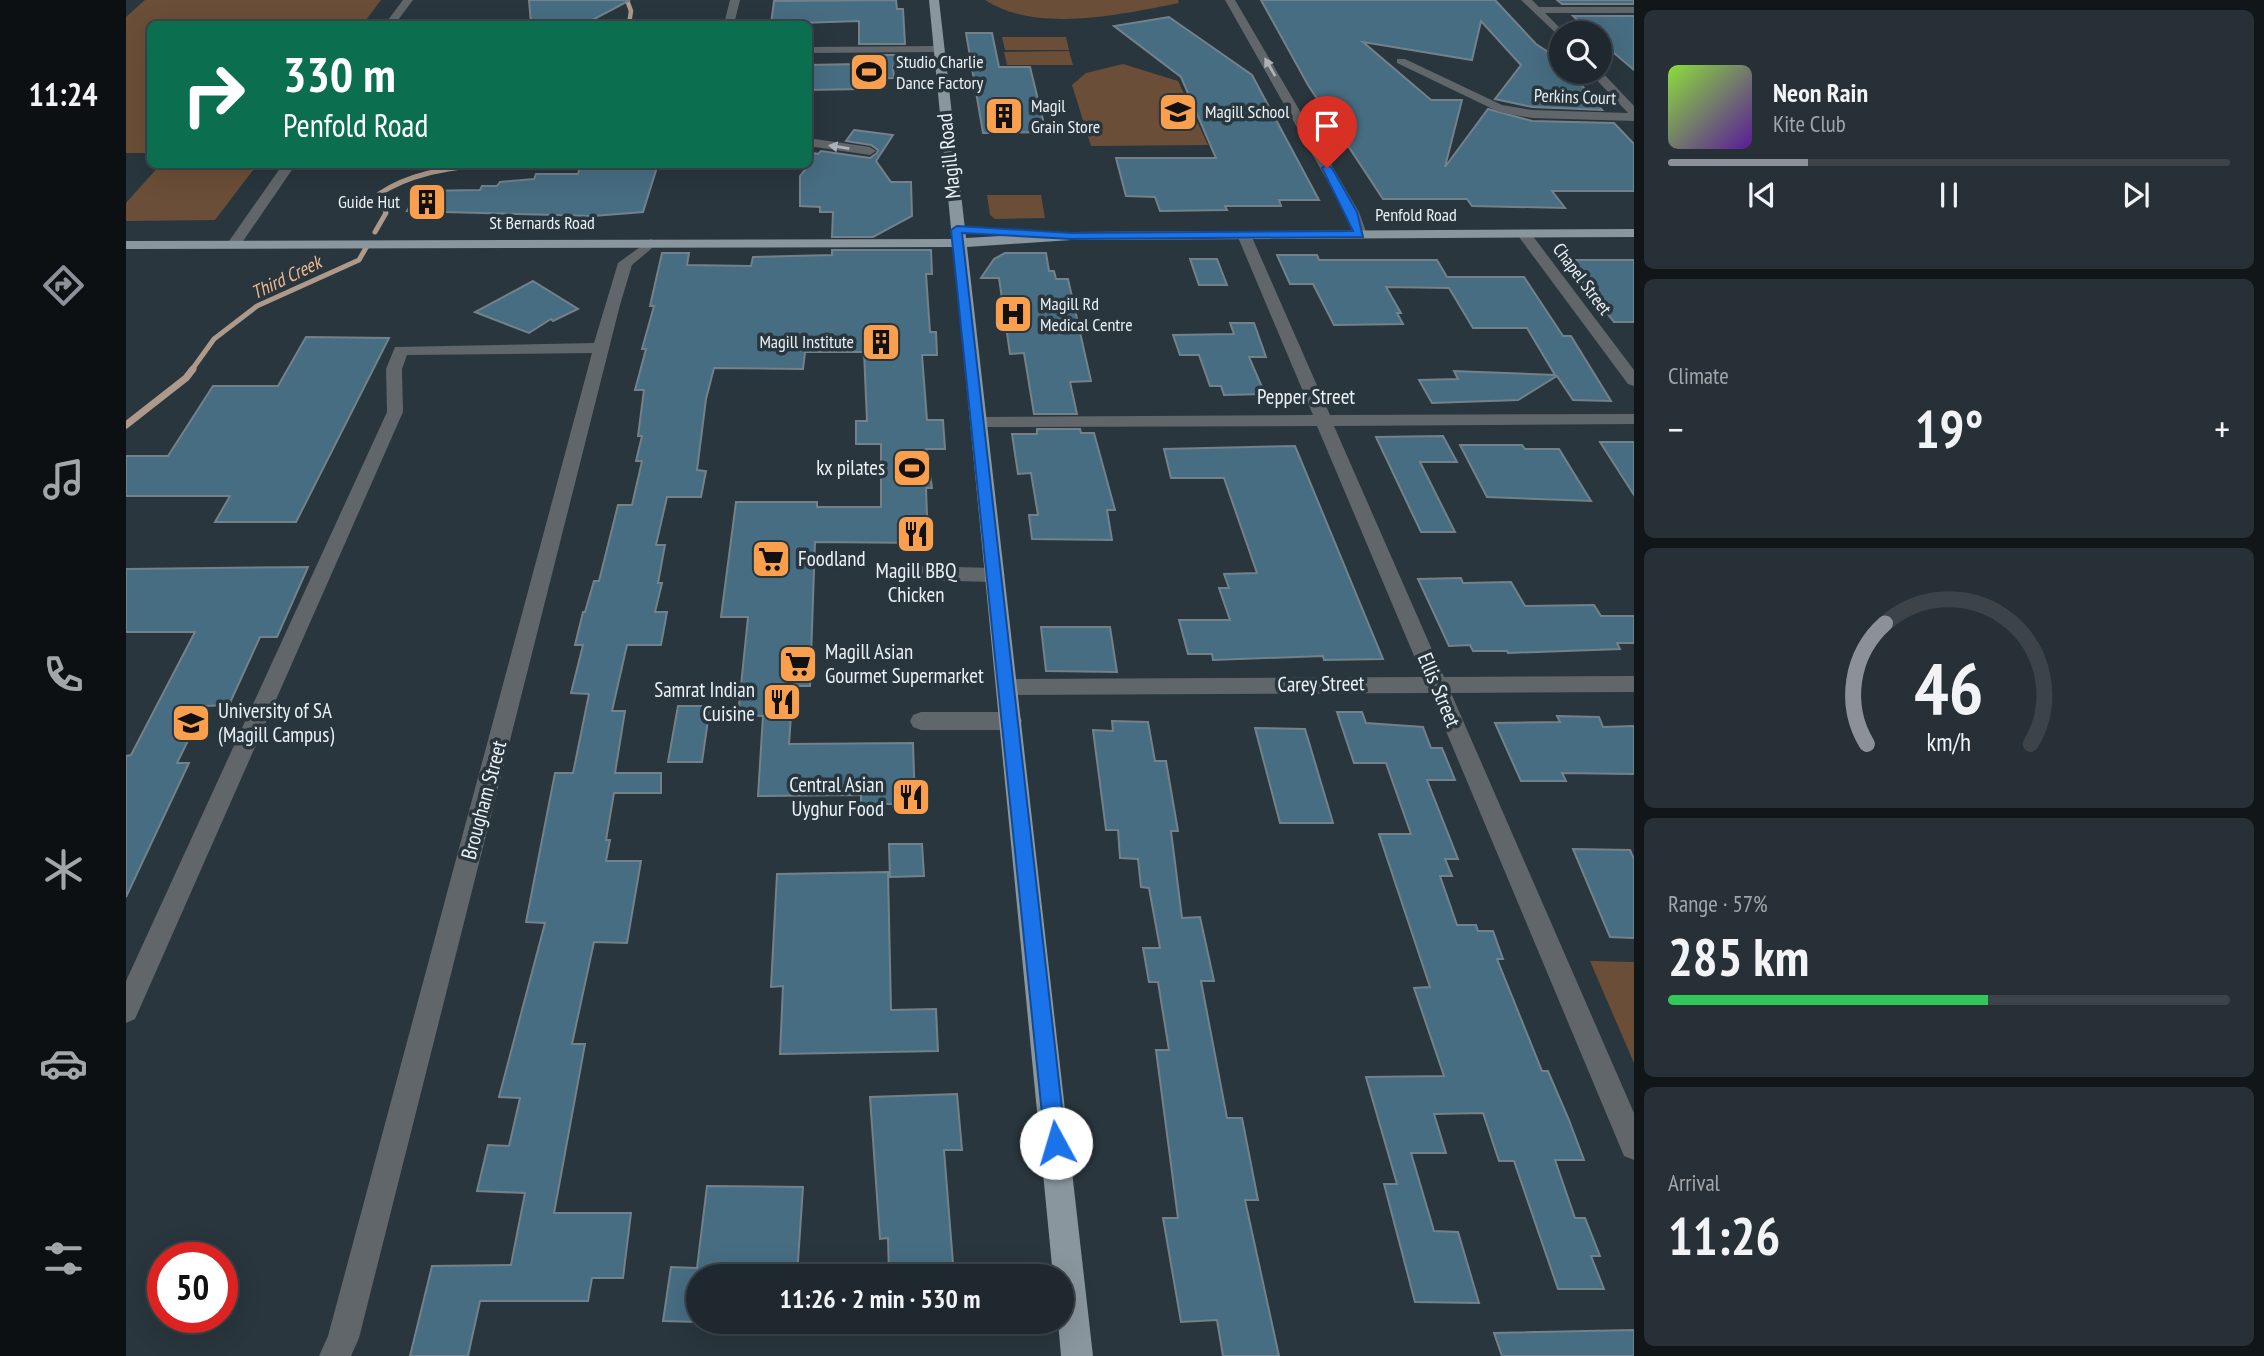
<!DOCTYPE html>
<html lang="en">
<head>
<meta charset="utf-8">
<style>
	body { margin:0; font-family:"PT Sans Narrow",sans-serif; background:#273036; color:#f1f3f6; height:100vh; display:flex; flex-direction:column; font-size:26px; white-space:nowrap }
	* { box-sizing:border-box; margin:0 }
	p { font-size:23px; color:#a1a6aa }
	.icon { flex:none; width:38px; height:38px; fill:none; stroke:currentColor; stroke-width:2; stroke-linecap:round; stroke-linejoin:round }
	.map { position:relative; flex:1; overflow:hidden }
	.details { display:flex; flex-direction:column; gap:10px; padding:10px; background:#111619; width:630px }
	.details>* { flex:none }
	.banner { position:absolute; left:21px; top:21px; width:665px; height:147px; border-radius:10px; box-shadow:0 7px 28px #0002,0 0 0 2px #3c444a; background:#0b6e4f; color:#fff; overflow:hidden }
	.buttons { position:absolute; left:1423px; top:21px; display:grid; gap:14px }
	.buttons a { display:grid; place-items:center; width:63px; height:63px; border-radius:50%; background:#1f282e; box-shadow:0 7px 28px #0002,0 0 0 2px #3c444a; font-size:35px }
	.speed { position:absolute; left:21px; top:1242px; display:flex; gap:14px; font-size:35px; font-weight:700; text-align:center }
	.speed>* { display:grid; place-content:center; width:91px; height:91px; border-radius:50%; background:#1f282e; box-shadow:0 7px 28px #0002,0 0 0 2px #3c444a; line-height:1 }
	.speed .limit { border:10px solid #d22; background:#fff; color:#111 }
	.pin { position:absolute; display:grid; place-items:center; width:60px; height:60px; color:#fff; margin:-72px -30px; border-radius:50% 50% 50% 0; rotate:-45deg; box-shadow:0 0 7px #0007 }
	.pin .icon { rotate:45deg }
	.me { position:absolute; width:77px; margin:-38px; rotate:354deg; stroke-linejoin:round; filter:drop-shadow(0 0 5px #0008) }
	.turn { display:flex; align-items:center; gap:24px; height:147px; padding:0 21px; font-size:32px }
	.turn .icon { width:91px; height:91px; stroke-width:2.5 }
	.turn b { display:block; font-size:49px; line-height:60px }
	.big { font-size:52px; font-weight:700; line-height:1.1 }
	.details .card { flex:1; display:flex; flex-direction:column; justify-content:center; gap:10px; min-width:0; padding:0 24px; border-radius:10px; background:#273036 }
	.details .dial { align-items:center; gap:0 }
	.dial svg { height:182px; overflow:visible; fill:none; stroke:#3c444a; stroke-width:7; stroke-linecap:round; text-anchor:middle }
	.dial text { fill:#f1f3f6; stroke:none }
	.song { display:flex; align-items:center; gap:21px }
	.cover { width:84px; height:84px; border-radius:10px; background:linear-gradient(135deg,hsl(90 70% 55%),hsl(270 70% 35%)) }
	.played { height:7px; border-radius:4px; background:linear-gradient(90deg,#8c9099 25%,#3c444a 25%) }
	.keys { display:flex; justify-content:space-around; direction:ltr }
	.heat { display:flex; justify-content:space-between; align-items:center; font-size:38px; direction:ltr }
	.charge { height:10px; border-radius:5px; background:linear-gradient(90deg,#34c759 57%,#3c444a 0) }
	.trip { position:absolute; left:560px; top:1264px; width:388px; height:70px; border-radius:35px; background:#1f282e; box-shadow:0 7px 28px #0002,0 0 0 2px #3c444a; font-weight:700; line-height:70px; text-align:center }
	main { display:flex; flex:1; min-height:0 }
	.dock { display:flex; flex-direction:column; width:126px; justify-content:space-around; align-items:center; background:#0c1012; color:#a1a6aa }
	.dock .icon { width:49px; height:49px }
	.dock .on { color:#8c9099 }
	.dock b { font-size:32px; color:#f1f3f6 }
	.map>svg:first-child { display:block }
</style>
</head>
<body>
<main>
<nav class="dock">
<b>11:24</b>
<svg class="icon on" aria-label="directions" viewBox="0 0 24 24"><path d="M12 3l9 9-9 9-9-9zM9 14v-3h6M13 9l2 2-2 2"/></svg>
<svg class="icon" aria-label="music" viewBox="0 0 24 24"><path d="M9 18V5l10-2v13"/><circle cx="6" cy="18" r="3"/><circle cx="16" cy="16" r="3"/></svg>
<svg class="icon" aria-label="phone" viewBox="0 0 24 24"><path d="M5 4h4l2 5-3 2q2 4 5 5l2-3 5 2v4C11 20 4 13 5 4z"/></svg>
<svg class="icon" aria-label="climate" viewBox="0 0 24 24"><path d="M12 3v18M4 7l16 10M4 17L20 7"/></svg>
<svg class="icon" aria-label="car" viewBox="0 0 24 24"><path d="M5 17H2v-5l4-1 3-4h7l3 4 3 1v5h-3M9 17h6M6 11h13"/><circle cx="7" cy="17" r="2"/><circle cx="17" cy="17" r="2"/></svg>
<svg class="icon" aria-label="filters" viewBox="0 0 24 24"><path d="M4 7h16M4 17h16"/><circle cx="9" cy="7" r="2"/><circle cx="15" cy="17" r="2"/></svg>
</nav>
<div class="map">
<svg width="1508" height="1356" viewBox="0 0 1508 1356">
	<rect width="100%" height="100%" fill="#29363d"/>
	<!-- green -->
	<g fill="#6b4e37">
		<polygon points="19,0 255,0 237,24 24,24 24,153 0,153 0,17"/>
		<path d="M859,0H1052L1053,3C998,14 910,34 859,0Z"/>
		<polygon points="876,37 940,37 943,50 879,50"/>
		<polygon points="943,51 947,65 881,65 878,52"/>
		<polygon points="997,64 1052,81 1082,145 965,146 946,85 960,73"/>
		<polygon points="34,165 34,164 131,165 89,220 0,221 0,203"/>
		<polygon points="861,195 915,195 919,218 869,219 864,215"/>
		<polygon points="1464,961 1508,962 1508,1063"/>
	</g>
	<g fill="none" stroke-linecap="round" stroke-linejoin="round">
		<!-- stream-far2 -->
		<g stroke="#ae9a8a" stroke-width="4.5">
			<polyline points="501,0 505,11 503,24"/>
			<polyline points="350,165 357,164"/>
		</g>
		<!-- stream-far1 -->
		<g stroke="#ae9a8a" stroke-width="5">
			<path d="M249,232L260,213L253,194C285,173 320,169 357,164"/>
			<polyline points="65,371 88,339 131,306 233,260 241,246"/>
		</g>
		<!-- stream -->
		<polyline stroke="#ae9a8a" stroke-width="7" points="0,425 60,378 67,369"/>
	</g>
	<!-- building -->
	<g fill="#476d82" stroke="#73818a" stroke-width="2">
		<polygon points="403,0 504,0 459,24 405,24"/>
		<polygon points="770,0 771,9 777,9 779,44 733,44 733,21 645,24 648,1"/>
		<polygon points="1135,0 1369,0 1410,44 1433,59 1435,72 1445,72 1476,110 1406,107 1369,99 1395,65 1355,21 1346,60 1237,42 1305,100 1336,100 1319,167 1362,109 1406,121 1488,123 1508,144 1508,191 1426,191 1439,208 1346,206 1341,199 1257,199 1182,85"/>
		<polygon points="1431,0 1508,0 1508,4 1436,4"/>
		<polygon points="1447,16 1508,16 1508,70 1474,41 1474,33 1465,33"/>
		<polygon points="1043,17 1126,75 1193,200 1153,200 1155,206 1099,206 1101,210 1034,211 1029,197 1000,196 990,158 1090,158 1055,77 988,26"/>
		<polygon points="840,33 866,33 873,67 904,67 920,132 857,133"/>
		<polygon points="733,55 780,55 781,65 767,66 768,78 736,79 736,89 682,90 682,65 733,64"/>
		<polygon points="728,130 767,135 750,161 765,182 785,182 786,216 747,237 706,237 707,212 694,212 694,207 674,206 674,176 682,166 682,152 692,154 695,151 744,158 751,153 752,150 745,145 720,141"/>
		<polygon points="455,164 532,164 517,212 467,216 281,211 292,191 354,190 356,186 371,186 374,182 408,179 410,174 452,174"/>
		<polygon points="706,250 805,250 806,274 800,274 804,332 810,332 811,355 796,355 801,420 817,420 819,449 800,449 806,488 800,488 802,543 689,542 684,686 667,686 663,744 787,743 789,804 735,804 735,795 632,796 637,716 612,715 622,617 595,617 610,502 691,502 691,507 755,507 755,444 730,444 730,421 741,421 738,352 679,352 677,369 588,368 580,399 571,470 580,471 575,497 541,497 530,545 539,545 532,583 536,583 529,612 541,612 535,645 501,645 486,711 499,711 489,773 535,773 535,793 488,793 480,840 484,840 480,861 515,861 501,943 468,942 446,1044 459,1044 428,1213 505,1213 497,1278 466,1278 462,1301 354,1301 342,1356 284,1356 306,1266 385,1265 399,1193 351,1191 362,1145 383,1146 394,1098 373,1097 419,923 400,922 429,773 447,773 463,694 445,693 457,645 449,645 457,612 459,612 468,581 473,581 492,505 506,505 516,461 510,461 516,436 512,436 518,390 509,390 520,349 516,349 528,306 524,306 536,253 563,253 561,265 625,266 627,257 706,255"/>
		<polygon points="879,253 920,253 923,271 928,271 930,279 942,279 965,381 944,382 951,414 908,414 898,353 884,354 873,278 855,278 868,259"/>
		<polygon points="1151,255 1191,255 1193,260 1311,260 1321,277 1398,277 1437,336 1445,336 1485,401 1447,400 1431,376 1392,400 1306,403 1293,380 1332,379 1328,371 1429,375 1401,328 1347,328 1323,288 1260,287 1275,313 1271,313 1277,324 1208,325 1187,284 1164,284"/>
		<polygon points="1064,259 1091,259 1101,285 1073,285"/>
		<polygon points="1439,260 1508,260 1508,322 1488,322"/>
		<polygon points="407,281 452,309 427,321 425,319 403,333 349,312"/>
		<polygon points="1104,323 1128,323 1140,357 1123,357 1139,394 1098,395 1095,386 1084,386 1073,355 1054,355 1047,335 1108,334"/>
		<polygon points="180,337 263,338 170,522 89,522 104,496 0,496 0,456 42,456 87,386 152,386"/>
		<polygon points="911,429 954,429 955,433 968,433 989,510 981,510 986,540 906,539 903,515 912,515 905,473 892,474 886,434 911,434"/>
		<polygon points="1317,436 1331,462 1294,462 1329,532 1295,532 1250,437"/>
		<polygon points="1474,442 1508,442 1508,495"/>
		<polygon points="1334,445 1396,445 1399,449 1433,449 1465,501 1361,497"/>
		<polygon points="1169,446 1257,659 1198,660 1197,656 1087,660 1086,654 1062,654 1053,620 1104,620 1093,588 1103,588 1098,574 1131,573 1098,478 1045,478 1038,449"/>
		<polygon points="182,567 151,637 134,637 103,705 79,706 51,763 63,763 0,897 0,756 5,755 69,632 0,632 0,569"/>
		<polygon points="1335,578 1337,583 1385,582 1399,606 1468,605 1475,616 1508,616 1508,643 1491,643 1494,649 1382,653 1381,651 1347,651 1344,645 1323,646 1292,579"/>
		<polygon points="915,627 984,627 991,672 920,671"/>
		<polygon points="552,706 584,706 576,762 542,762"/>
		<polygon points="1211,712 1236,712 1240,723 1297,727 1305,748 1316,748 1329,780 1301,780 1332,859 1319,859 1326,876 1314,876 1331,925 1350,925 1352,931 1367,931 1377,959 1371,959 1416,1071 1422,1071 1443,1120 1458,1160 1429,1160 1449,1218 1459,1218 1474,1256 1465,1256 1478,1289 1432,1289 1388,1161 1373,1161 1357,1113 1308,1114 1320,1153 1285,1153 1308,1231 1332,1232 1353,1303 1289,1302 1258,1184 1271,1184 1240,1077 1318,1076 1288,988 1304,987 1253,834 1285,834 1260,763 1228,763"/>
		<polygon points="1431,716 1473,717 1477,727 1508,726 1508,774 1436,773 1440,781 1395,781 1369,723 1434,722"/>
		<polygon points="986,721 1022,722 1029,761 1040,761 1052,831 1045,831 1056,918 1074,917 1088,981 1075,981 1101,1118 1116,1118 1132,1200 1119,1200 1153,1356 1097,1356 1091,1320 1055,1322 1037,1218 1052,1218 1030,1050 1043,1050 1032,982 1023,982 1017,948 1034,948 1023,888 1015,887 1012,859 994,858 992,830 980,830 967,730 987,731"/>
		<polygon points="1129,728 1179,729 1207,823 1154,823"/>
		<polygon points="763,844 796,844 798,876 764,877"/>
		<polygon points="1447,849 1504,850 1508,859 1508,938 1484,937"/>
		<polygon points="762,872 765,1010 810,1009 812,1051 654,1054 657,986 645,987 651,874"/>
		<polygon points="831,1094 836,1150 818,1150 828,1276 763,1276 762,1238 754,1239 744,1097"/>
		<polygon points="581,1186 677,1187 671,1276 572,1276 572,1322 537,1321 545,1267 571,1268"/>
		<polygon points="1508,1330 1508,1356 1376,1356 1368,1333"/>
	</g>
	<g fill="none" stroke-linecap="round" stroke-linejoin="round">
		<!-- minor -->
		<g fill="#60666a" fill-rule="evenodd">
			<polygon points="277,0 287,0 269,24 259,24"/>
			<polygon points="604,0 614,0 608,24 598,24"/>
			<polygon points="1099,0 1109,0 1233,212 1241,234 1239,237 1227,234 1219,212"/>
			<polygon points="1395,0 1406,0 1413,7 1508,7 1508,13 1419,13 1439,33 1435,33 1435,38"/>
			<polygon points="682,47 813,46 819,49 813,52 682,53"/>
			<polygon points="1271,59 1279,59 1376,105 1406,110 1502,113 1463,72 1474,70 1508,106 1508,121 1406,118 1373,112 1271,63"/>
			<polygon points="682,138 744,147 750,151 744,155 682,146"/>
			<polygon points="157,164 170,164 113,247 103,247 101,244"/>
			<polygon points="1398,230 1403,231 1508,370 1508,386 1502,384 1393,237 1393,231"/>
			<polygon points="1118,231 1125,235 1204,415 1508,414 1508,424 1208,426 1318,677 1508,676 1508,692 1325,693 1508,1113 1508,1160 1498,1156 1304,693 881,695 874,693 870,687 874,681 881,679 1297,677 1191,426 852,427 844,422 852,417 1187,415 1111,235"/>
			<polygon points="525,239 532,243 506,265 494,305 233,1338 225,1356 193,1356 202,1336 466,353 281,355 276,369 277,412 9,1019 0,1023 0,981 261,412 260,369 269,347 468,343 492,263"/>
			<polygon points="788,566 869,568 879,575 869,582 788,580 778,573"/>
			<polygon points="795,712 885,712 893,715 896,721 893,727 885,730 795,730 787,727 784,721 787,715"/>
		</g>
		<!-- major -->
		<polygon fill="#8a969e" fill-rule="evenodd" points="803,0 813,0 840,238 945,232 1508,229 1508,237 945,240 841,247 967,1356 935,1356 932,1321 936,1321 936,1276 927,1276 827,247 0,249 0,241 826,239"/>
	</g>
	<!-- one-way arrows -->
	<defs><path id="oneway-solid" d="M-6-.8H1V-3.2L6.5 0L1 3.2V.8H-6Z" transform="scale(1.75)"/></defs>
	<g fill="#acb2b7">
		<use href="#oneway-solid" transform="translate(1144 67) rotate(-120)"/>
		<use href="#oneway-solid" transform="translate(713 147) rotate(-171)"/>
	</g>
	<!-- route -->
	<polygon fill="#1a73e8" stroke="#114b97" stroke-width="2" points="1201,165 1206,168 1231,212 1237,237 945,239 836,233 940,1143 937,1150 930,1154 922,1150 919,1143 825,230 831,226 945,233 1227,231 1196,168"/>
	<!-- icons -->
	<defs>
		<g id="stadium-square" transform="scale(2.0125)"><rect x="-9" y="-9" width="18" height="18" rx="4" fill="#fa9f4e" stroke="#29363d"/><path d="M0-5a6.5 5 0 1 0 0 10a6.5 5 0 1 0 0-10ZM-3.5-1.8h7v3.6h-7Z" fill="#111"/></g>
		<g id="school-square" transform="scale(2.0125)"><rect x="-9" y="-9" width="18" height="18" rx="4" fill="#fa9f4e" stroke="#29363d"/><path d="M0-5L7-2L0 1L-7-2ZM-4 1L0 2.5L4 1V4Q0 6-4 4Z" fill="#111"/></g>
		<g id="building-square" transform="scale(2.0125)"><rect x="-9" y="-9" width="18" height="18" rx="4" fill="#fa9f4e" stroke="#29363d"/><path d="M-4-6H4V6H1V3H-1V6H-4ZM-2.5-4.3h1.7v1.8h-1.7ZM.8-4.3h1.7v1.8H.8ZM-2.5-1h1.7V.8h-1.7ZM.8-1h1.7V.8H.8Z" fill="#111"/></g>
		<g id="hospital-square" transform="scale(2.0125)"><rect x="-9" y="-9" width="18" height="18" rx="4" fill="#fa9f4e" stroke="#29363d"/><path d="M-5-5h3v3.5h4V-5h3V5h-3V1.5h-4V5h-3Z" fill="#111"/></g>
		<g id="restaurant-square" transform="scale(2.0125)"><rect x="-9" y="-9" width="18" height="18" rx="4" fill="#fa9f4e" stroke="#29363d"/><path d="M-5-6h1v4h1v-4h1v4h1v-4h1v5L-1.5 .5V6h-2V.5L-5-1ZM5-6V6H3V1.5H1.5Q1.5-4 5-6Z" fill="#111"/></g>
		<g id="supermarket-square" transform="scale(2.0125)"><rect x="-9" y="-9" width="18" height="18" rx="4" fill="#fa9f4e" stroke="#29363d"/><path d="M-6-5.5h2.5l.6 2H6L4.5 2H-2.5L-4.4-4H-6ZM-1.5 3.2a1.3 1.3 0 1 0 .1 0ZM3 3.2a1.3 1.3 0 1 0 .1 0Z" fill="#111"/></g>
		<g id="university-square" transform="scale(2.0125)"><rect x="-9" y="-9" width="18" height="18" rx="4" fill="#fa9f4e" stroke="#29363d"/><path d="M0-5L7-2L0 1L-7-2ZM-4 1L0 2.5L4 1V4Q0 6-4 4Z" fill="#111"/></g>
	</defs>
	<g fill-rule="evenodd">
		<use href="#stadium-square" x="743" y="72"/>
		<use href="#school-square" x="1052" y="112"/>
		<use href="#building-square" x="878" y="116"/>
		<use href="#building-square" x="301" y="202"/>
		<use href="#hospital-square" x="887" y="314"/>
		<use href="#building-square" x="755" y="342"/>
		<use href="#stadium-square" x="786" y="468"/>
		<use href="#restaurant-square" x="790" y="534"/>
		<use href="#supermarket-square" x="645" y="559"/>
		<use href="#supermarket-square" x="672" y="664"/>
		<use href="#restaurant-square" x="656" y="702"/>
		<use href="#university-square" x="65" y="723"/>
		<use href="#restaurant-square" x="785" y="797"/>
	</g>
	<g text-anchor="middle" stroke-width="7" stroke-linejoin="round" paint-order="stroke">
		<!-- far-poi labels -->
		<g font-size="18" fill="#eaf1f6" stroke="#29363d" text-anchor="start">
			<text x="770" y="68">Studio Charlie<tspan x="770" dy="21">Dance Factory</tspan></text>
			<text x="905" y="112">Magil<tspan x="905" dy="21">Grain Store</tspan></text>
			<text x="1079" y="118">Magill School</text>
			<text x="274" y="208" text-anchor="end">Guide Hut</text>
			<text x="914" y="310">Magill Rd<tspan x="914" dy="21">Medical Centre</tspan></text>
			<text x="728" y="348" text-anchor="end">Magill Institute</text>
		</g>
		<!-- far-street labels -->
		<g font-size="18" fill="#eaf1f6" stroke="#29363d">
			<text transform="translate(1449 97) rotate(2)" y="6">Perkins Court</text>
			<text x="1290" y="221">Penfold Road</text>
			<text x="416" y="229">St Bernards Road</text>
			<text transform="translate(1456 279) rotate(53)" y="6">Chapel Street</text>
		</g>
		<!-- far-water labels -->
		<g font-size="19" font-style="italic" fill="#eeb88d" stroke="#29363d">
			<text transform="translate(160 277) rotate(-26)" y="7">Third Creek</text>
		</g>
		<!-- street labels -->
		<g font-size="21" fill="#eaf1f6" stroke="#29363d">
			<text transform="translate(823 156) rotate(-96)" y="7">Magill Road</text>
			<text x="1180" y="404">Pepper Street</text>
			<text transform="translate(1195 684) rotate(-1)" y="7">Carey Street</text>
			<text transform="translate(1313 690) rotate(67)" y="7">Ellis Street</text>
			<text transform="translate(358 800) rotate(-75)" y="7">Brougham Street</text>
		</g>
		<!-- poi labels -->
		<g font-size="21" fill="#eaf1f6" stroke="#29363d" text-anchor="end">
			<text x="759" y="475">kx pilates</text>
			<text x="672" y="566" text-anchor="start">Foodland</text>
			<text x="790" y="578" text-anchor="middle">Magill BBQ<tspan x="790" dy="24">Chicken</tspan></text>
			<text x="699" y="659" text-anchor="start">Magill Asian<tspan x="699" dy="24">Gourmet Supermarket</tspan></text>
			<text x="629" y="697">Samrat Indian<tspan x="629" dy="24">Cuisine</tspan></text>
			<text x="92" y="718" text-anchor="start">University of SA<tspan x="92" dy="24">(Magill Campus)</tspan></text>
			<text x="758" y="792">Central Asian<tspan x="758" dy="24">Uyghur Food</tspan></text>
		</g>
	</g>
</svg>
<div class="buttons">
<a><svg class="icon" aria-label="search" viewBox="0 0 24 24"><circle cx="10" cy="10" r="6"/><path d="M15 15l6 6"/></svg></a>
</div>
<div class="speed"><div class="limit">50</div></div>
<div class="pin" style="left:1201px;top:168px;background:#d93025"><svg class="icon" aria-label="arrive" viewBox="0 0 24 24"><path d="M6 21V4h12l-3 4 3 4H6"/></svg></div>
<svg class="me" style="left:930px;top:1143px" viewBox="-20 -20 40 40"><circle r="19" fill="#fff"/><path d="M0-13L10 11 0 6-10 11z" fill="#1a73e8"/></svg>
<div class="trip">11:26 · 2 min · 530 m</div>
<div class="banner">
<div class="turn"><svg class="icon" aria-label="right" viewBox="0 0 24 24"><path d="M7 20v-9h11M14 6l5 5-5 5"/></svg><div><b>330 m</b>Penfold Road</div></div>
</div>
</div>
<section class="details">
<div class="card">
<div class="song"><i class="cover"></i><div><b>Neon Rain</b><p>Kite Club</p></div></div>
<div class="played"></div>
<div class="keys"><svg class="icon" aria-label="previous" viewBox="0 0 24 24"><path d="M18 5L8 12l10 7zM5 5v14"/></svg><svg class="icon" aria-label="pause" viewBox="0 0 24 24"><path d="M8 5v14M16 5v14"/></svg><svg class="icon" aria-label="next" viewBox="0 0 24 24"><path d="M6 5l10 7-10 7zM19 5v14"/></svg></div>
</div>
<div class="card"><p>Climate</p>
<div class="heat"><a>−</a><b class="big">19°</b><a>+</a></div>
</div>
<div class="card dial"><svg viewBox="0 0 100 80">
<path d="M14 69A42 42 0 1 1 86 69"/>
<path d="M14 69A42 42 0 0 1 22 16" stroke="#8c9099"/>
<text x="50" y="56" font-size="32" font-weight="700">46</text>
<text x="50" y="72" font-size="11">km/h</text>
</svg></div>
<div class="card"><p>Range · 57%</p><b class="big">285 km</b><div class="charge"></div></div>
<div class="card"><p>Arrival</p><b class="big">11:26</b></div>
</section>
</main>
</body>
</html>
